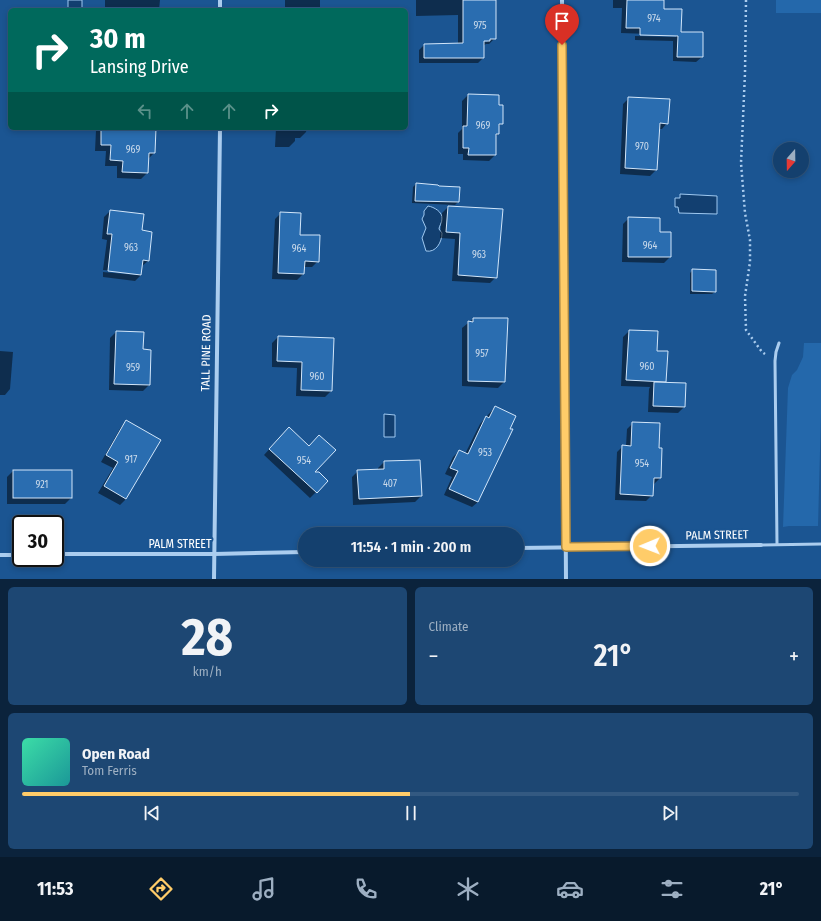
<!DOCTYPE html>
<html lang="en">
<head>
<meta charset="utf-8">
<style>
	body { margin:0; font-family:"Fira Sans Condensed",sans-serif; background:#1d4773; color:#f1f3f6; height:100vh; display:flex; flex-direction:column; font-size:15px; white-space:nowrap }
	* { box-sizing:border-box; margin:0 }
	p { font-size:13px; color:#9dafc2 }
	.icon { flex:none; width:22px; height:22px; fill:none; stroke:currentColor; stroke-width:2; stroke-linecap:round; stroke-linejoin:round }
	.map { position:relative; height:579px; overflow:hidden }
	.drawer { display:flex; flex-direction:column; gap:8px; padding:8px; background:#0b233c; flex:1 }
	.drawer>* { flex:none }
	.guide { position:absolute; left:8px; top:8px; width:400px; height:122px; border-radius:6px; box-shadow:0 2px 6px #0003,0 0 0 1px #335981; background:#00695c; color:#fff; overflow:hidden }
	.needle { width:26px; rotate:200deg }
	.fabs { position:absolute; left:773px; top:142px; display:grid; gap:8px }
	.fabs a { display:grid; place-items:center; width:36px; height:36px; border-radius:50%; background:#14406e; box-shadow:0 2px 6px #0003,0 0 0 1px #335981; font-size:20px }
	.speed { position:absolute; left:12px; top:515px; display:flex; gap:8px; font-size:20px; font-weight:700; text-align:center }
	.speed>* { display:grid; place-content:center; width:52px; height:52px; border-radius:50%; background:#14406e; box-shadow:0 2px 6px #0003,0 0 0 1px #335981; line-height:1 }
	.speed .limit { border:2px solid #111; border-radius:6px; background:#fff; color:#111 }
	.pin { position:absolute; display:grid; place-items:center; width:34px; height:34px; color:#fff; margin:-41px -17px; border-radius:50% 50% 50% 0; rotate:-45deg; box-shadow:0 0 4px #0007 }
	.pin .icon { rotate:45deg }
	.me { position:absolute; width:44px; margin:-22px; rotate:269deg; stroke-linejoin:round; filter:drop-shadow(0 0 3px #0008) }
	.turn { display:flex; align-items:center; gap:14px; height:84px; padding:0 16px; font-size:18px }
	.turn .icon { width:52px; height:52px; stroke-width:2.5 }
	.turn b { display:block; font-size:28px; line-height:34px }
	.lanes { display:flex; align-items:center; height:38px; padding:0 16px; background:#0003; justify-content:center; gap:20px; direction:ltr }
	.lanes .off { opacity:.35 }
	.big { font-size:30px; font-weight:600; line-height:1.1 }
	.drawer .card { flex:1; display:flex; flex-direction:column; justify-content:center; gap:6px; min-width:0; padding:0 14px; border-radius:6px; background:#1d4773 }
	.drawer .dial { align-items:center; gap:0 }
	.dial b { font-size:52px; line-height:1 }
	.song { display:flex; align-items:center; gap:12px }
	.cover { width:48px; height:48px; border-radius:6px; background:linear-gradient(135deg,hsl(160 70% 55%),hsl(180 70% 35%)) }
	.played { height:4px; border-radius:2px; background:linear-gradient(90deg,#ffcc69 50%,#335981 50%) }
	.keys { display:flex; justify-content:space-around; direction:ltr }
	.heat { display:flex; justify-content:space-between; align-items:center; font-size:22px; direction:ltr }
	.drawer .tiles { flex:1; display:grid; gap:8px; grid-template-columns:1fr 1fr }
	.card:last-child { grid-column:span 2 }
	.trip { position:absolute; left:298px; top:527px; width:226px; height:40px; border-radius:20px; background:#14406e; box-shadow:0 2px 6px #0003,0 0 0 1px #335981; font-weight:600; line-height:40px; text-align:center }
	.tab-bar { display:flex; height:64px; justify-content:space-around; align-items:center; background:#081a2c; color:#9dafc2 }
	.tab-bar .icon { width:28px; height:28px }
	.tab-bar .on { color:#ffcc69 }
	.tab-bar b { font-size:18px; color:#f1f3f6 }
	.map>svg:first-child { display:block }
</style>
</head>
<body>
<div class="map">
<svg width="821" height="579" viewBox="0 0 821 579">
	<rect width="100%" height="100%" fill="#1b5592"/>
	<!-- green -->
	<g fill="#2468ab">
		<rect x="776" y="0" width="45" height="13"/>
		<polygon points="804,343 821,343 821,414 818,526 789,526 783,527 788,388 792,375 797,370 803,357"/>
	</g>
	<!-- water -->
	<g fill="#123f70" stroke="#9fc9f1">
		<rect x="68" y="0" width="14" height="10"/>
		<polygon points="680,194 717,196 717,214 679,213 678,207 675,207 675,198 680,198"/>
		<path d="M428,206C434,207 443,212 442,219C442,223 439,226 439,229L442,233C442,242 436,253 426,251L422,238L426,228L422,219L424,215V211Z"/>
		<polygon points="384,414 395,415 395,437 384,437"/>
	</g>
	<!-- shadow -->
	<g fill="#0007" fill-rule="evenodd">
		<polygon points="105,0 160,0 159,10 105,10"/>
		<rect x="285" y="0" width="35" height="10"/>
		<path d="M416,0H495V38L489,44H486L483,46V58L478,63H419V50L424,45L458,44V15L416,16ZM479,40H489L487,42H479Z"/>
		<polygon points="613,0 663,0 663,10 680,33 702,57 696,62 673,61 673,41 635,40 635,36 676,37 676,35 621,33 622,8 613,8"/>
		<polygon points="468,95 498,106 502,123 498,127 498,134 495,137 495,155 489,161 463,160 463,154 458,154 458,133 462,129 462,101"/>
		<polygon points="629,98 667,123 662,129 658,129 656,170 650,176 620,174 623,104"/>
		<polygon points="66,128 155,128 154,153 148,159 147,173 141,179 117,178 117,166 105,166 106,151 95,151 96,130"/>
		<polygon points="276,128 307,128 306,132 300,138 295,138 295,141 289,147 275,147"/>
		<polygon points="416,184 458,202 455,205 412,203 413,187"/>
		<polygon points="448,207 496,277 490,283 452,281 455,239 440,238 442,213"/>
		<polygon points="110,211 141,231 148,261 141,267 141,275 135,281 103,277 103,272 137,275 137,273 103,270 107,240 102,239 104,217"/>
		<polygon points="281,213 299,236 318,261 312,267 304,267 303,274 297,280 272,279 275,219"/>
		<polygon points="629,218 659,233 670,257 664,263 622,262 623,224"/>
		<polygon points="693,270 715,292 712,294 690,294 690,273"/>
		<polygon points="473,319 504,382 498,388 462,386 462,328"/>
		<polygon points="629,331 656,352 665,382 664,383 684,407 678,413 648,412 649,389 650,387 621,386 623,337"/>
		<polygon points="116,332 142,350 149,385 143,391 109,390 110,338"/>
		<polygon points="278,337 331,391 325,397 296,396 297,368 272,367 272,343"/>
		<polygon points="0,351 13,352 10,389 5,395 0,395"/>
		<polygon points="495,407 478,502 472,507 444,495 452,477 445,474 453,457 459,451 465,454 480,424"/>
		<polygon points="126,422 159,440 126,499 120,505 98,493 113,468 101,462 121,427"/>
		<polygon points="633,423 658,449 660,478 654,484 653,484 652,495 646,501 615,500 617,452 623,446 626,446 627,429"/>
		<polygon points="283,434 313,473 327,481 310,498 264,455"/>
		<polygon points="419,461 421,496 415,502 353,505 352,477 358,471 378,471 378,468 384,462"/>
		<polygon points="13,471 71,498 65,504 7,504 7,477"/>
	</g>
	<!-- building -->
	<g fill="#2a6db0" stroke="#d2e6fa">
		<polygon points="463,0 496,0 496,39 490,39 490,41 484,41 484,58 424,58 424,44 463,43"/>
		<polygon points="627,0 664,0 664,9 682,9 681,32 703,32 703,57 677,57 678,36 640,35 640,28 626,28"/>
		<polygon points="468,94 499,95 499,105 503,105 503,124 499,124 499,134 496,134 496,155 468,155 469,148 463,148 463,126 467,126"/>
		<polygon points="628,97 670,99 668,124 660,123 657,170 625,168"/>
		<polygon points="101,128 156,128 155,153 149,153 148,173 122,172 123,161 110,160 111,145 101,145"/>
		<polygon points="416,183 438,185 439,186 460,187 459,202 415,201"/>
		<polygon points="448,206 503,209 497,278 458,275 460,233 446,232"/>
		<polygon points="110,210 144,214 142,230 152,232 149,261 143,260 141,275 108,271 112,234 107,234"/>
		<polygon points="280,212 301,213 300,235 320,235 319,262 305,261 304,274 278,273"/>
		<polygon points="628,217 660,218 660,232 671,232 671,257 628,257"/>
		<polygon points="692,269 716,270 716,292 692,291"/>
		<polygon points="473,318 508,318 505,382 468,381 468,321 473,322"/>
		<polygon points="629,330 658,331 657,351 668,351 666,382 626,380"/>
		<polygon points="116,331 144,332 143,349 151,350 150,385 114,384"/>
		<polygon points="278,336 334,338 332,391 301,390 302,362 277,361"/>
		<polygon points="654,382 686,383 685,407 653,406"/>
		<polygon points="495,406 516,416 510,429 513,429 478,502 449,489 458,471 450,468 459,450 468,454 486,416 489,418"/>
		<polygon points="126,420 161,440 126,499 104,486 118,462 106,455"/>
		<polygon points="632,422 660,423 659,448 662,448 661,478 654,478 653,496 620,494 622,445 631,446"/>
		<polygon points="289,427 309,446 319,435 336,450 315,472 319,472 328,481 317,493 269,449"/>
		<polygon points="420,460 422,496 359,499 357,470 384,469 384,461"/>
		<rect x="13" y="470" width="59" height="28"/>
	</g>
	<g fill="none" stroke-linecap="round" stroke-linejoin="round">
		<!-- path -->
		<polyline stroke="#abcdef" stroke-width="2.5" stroke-dasharray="2 3" stroke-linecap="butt" points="746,0 745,73 741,163 745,213 750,240 750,262 745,296 746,330 762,352 765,354"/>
		<!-- service -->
		<g stroke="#abcdef" stroke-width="3">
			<polyline points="777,544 775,361 776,352 779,343"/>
			<polyline points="761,545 821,544"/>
		</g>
		<!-- minor -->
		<g stroke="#abcdef" stroke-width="4">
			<polyline points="220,0 220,10"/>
			<polyline points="562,0 566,579"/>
			<polyline points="517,548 761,545"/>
			<polyline points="55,554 214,554 305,552"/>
			<polyline points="0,555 21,555"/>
			<polyline points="214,579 220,128"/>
		</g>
	</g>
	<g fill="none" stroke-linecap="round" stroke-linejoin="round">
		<!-- route casing -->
		<g stroke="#a68544" stroke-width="10">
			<polyline id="route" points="562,45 566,547 650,546"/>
		</g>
		<!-- route -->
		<use href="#route" stroke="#ffcc69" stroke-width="7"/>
	</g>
	<g text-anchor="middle" stroke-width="4" stroke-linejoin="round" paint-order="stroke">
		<!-- number labels -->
		<g font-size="10" fill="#cadaeb">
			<text x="654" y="22">974</text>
			<text x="480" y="29">975</text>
			<text x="483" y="129">969</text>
			<text x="642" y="150">970</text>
			<text x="133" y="153">969</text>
			<text x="650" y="249">964</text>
			<text x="131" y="251">963</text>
			<text x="299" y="252">964</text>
			<text x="479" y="258">963</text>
			<text x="482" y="357">957</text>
			<text x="647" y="370">960</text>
			<text x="133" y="371">959</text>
			<text x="317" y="380">960</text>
			<text x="485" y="456">953</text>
			<text x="131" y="463">917</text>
			<text x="304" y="464">954</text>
			<text x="642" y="467">954</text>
			<text x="390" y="487">407</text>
			<text x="42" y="488">921</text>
		</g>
		<!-- street labels -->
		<g font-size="12" fill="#fff" stroke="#1b5592">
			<text transform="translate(206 353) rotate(-89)" y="4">TALL PINE ROAD</text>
			<text transform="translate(717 535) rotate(-1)" y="4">PALM STREET</text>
			<text x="180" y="548">PALM STREET</text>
		</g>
	</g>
</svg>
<div class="fabs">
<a><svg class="needle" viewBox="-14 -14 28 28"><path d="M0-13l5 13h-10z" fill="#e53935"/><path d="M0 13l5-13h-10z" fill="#9dafc2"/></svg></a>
</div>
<div class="speed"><div class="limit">30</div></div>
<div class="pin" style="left:562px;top:45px;background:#d93025"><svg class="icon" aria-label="arrive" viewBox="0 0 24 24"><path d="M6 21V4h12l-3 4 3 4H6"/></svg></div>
<svg class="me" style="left:650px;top:546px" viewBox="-20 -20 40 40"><circle r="17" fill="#ffcc69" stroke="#fff" stroke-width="3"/><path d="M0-11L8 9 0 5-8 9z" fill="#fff"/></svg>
<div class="trip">11:54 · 1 min · 200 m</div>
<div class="guide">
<div class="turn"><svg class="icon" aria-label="right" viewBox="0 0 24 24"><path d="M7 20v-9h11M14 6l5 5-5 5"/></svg><div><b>30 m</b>Lansing Drive</div></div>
<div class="lanes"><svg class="icon off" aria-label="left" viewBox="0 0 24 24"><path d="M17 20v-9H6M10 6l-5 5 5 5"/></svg><svg class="icon off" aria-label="ahead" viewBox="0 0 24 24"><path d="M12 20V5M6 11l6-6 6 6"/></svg><svg class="icon off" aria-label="ahead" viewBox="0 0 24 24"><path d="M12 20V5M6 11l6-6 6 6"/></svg><svg class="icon" aria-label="right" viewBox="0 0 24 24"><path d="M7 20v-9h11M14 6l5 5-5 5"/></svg></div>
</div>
</div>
<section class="drawer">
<div class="tiles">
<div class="card dial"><b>28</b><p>km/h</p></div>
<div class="card"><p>Climate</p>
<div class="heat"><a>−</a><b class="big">21°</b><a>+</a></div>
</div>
<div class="card">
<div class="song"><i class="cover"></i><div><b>Open Road</b><p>Tom Ferris</p></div></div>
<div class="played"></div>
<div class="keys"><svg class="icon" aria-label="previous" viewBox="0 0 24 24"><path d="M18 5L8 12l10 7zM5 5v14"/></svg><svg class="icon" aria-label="pause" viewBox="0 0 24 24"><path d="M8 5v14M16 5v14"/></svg><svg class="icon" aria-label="next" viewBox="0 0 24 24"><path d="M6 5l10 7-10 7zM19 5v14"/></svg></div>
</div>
</div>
</section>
<nav class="tab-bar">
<b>11:53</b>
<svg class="icon on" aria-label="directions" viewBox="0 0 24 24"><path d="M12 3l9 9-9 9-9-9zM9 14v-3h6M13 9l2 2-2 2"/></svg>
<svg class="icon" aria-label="music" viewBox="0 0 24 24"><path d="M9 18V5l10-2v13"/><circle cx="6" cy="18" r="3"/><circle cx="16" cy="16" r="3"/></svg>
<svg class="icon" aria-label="phone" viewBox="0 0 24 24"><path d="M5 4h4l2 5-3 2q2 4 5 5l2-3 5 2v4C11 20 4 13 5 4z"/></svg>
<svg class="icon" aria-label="climate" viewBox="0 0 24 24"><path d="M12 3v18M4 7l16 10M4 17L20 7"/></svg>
<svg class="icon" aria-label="car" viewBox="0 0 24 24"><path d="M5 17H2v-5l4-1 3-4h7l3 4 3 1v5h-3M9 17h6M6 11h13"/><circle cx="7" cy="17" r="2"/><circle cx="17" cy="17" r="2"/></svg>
<svg class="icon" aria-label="filters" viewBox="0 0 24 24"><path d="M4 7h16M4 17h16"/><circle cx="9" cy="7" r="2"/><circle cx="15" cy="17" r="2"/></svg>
<b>21°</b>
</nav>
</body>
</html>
